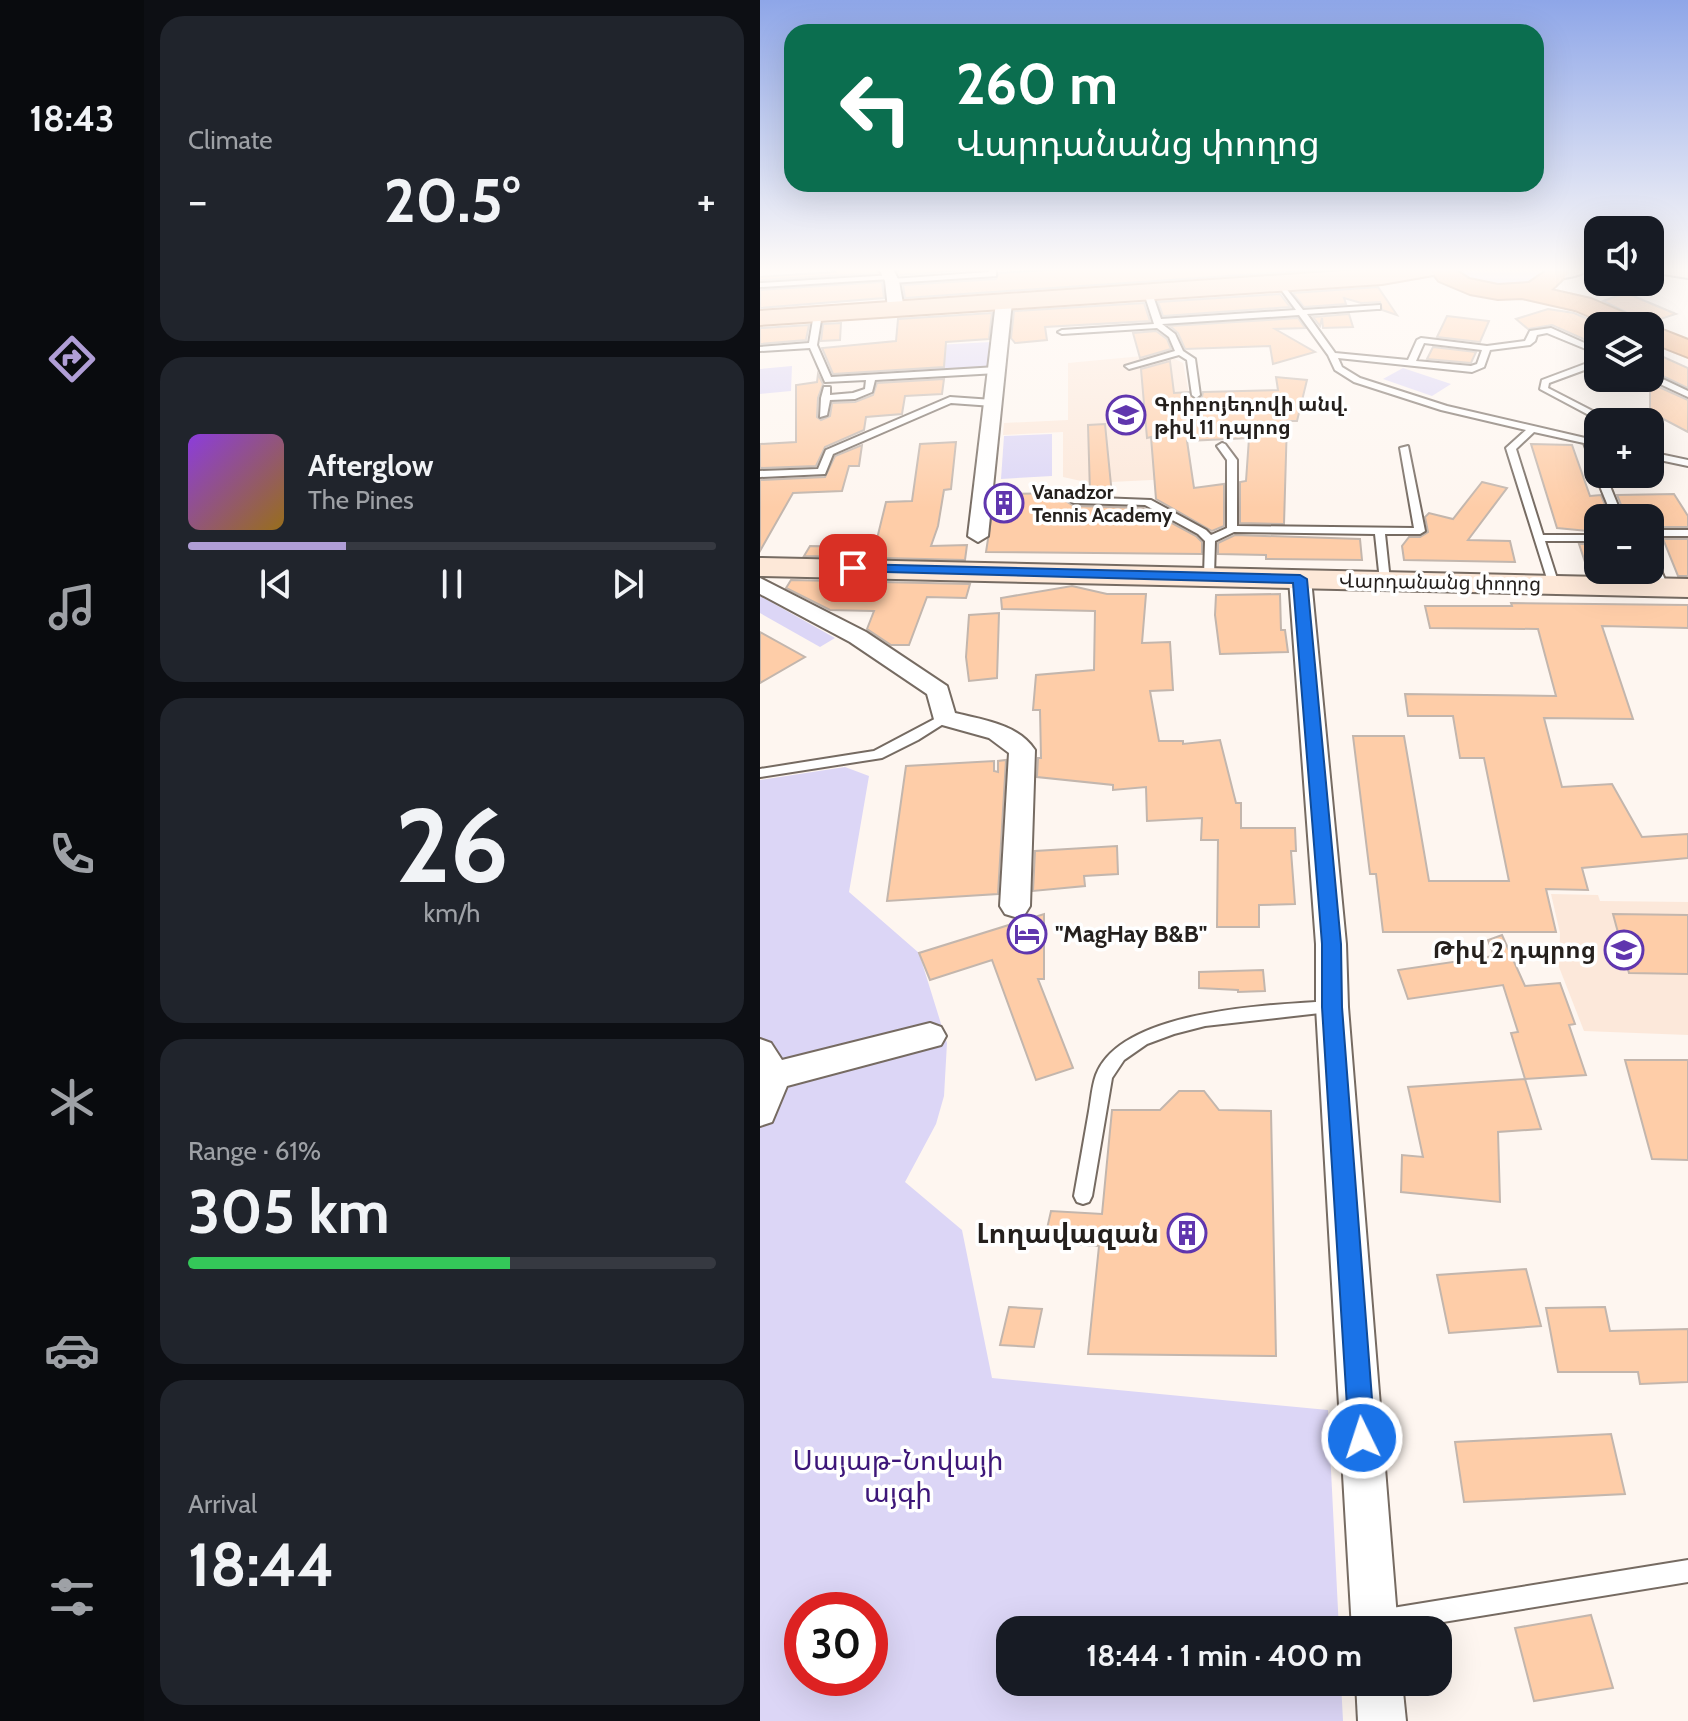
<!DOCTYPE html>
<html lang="en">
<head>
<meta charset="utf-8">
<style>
	body { margin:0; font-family:Cabin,"Noto Sans Armenian",sans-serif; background:#20242c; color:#f1f3f6; height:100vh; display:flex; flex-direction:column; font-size:30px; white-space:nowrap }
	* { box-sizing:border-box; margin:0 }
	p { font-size:26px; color:#9ea1a6 }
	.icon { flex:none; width:44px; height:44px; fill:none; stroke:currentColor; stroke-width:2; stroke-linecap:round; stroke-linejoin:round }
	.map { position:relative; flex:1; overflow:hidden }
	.drawer { display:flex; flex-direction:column; gap:16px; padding:16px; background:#0d0f14; width:616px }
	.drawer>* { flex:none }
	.hud { position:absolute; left:24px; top:24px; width:760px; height:168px; border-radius:24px; box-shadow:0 8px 32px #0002; background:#0b6e4f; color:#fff; overflow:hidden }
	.buttons { position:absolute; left:824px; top:216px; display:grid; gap:16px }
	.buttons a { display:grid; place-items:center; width:80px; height:80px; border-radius:16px; background:#171b24; box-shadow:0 8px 32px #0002; font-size:40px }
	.speed { position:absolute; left:24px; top:1592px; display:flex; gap:16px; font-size:40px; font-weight:700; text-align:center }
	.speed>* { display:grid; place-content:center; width:104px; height:104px; border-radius:50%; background:#171b24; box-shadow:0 8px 32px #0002; line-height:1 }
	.speed .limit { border:12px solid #d22; background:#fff; color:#111 }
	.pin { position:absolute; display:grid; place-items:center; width:68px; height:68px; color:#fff; margin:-34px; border-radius:16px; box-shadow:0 4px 12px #0006 }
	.me { position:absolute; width:88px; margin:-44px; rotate:356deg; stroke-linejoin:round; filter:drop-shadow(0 0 6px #0008) }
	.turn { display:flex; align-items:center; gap:28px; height:168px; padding:0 40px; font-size:36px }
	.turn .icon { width:104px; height:104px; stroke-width:2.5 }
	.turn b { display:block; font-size:56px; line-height:68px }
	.big { font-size:60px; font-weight:800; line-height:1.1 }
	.drawer .card { flex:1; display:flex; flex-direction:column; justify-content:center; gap:12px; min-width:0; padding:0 28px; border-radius:24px; background:#20242c }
	.drawer .dial { align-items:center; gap:0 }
	.dial b { font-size:104px; line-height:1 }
	.song { display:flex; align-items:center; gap:24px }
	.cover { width:96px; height:96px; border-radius:12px; background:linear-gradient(135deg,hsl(270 70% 55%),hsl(40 70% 35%)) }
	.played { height:8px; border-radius:4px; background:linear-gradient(90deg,#b09ed6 30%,#363941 30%) }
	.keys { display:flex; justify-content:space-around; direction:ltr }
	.heat { display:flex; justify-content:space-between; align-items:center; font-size:44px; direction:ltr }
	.charge { height:12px; border-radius:6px; background:linear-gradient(90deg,#34c759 61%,#363941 0) }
	.trip { position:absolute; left:236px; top:1616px; width:456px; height:80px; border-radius:24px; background:#171b24; box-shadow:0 8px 32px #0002; font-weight:800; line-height:80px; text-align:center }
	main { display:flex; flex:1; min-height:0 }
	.dock { display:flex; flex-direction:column; width:144px; justify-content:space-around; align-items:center; background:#090b0e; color:#9ea1a6 }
	.dock .icon { width:56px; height:56px }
	.dock .current { color:#b09ed6 }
	.dock b { font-size:36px; color:#f1f3f6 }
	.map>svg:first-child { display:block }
</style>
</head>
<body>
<main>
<nav class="dock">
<b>18:43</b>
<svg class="icon current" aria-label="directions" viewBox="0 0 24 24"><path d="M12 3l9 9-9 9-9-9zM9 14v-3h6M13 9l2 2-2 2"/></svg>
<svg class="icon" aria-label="music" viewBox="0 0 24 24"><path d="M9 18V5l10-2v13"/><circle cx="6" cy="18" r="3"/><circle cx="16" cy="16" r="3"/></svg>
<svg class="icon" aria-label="phone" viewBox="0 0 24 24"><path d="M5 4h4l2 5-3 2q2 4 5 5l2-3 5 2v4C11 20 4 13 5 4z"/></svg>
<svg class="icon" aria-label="climate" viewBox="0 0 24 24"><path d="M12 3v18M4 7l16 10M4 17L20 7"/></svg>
<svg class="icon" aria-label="car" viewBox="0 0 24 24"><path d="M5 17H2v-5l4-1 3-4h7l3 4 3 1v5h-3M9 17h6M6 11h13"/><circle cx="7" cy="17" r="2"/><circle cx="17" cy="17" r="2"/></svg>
<svg class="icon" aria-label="filters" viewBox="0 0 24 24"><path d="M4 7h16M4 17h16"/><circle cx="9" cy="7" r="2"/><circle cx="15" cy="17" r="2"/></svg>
</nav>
<section class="drawer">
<div class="card"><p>Climate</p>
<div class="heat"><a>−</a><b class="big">20.5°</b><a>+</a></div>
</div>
<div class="card">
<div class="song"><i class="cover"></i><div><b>Afterglow</b><p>The Pines</p></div></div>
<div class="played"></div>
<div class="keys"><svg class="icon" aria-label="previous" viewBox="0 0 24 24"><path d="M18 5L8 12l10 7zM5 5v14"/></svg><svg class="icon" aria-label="pause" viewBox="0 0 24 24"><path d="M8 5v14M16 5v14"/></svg><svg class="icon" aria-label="next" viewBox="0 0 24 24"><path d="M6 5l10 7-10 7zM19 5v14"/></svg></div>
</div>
<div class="card dial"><b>26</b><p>km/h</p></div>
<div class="card"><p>Range · 61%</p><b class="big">305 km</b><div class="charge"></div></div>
<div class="card"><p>Arrival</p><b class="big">18:44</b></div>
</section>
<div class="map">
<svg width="928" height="1721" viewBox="0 0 928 1721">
	<rect width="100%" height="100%" fill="#fef6f0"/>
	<!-- built -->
	<g fill="#fce8da">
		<polygon points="404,354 423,363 429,394 424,409 433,478 330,483 303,477 303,432 243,435 244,423 308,420 308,363"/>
		<polygon points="791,894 838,895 840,901 928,902 928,1035 824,1031 799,967 800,933"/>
	</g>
	<!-- green -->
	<g fill="#dcd6f6" fill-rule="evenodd">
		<path d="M696,267H778L781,273C765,292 707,291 696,267Z"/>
		<polygon points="231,342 229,367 153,370 158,346"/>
		<polygon points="32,366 31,391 0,394 0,369"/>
		<polygon points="643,368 691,384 672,396 623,379"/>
		<polygon points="292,434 292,476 241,479 244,436"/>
		<polygon points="0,596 75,638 60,647 0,613"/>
		<path d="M85,767L109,776L89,892L159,953L187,1043L184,1096L176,1124L145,1182L202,1230L232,1378L568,1410L579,1630H250V1682H581L583,1721H0V780ZM42,1610H110V1678H42Z"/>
	</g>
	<!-- building -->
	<g fill="#fecda8" stroke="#c3b6ad" stroke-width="2">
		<polygon points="65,267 115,267 118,273 0,280 0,277 76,272"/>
		<polygon points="135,267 222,267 222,269 140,275"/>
		<polygon points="338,267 601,267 145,298 143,285 236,279 239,273"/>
		<polygon points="122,282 124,298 0,308 0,290"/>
		<polygon points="618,287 637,315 622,310 620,302 601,303 584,298 586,304 544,307 533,293"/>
		<polygon points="866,293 916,314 888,323 843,301"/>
		<polygon points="520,294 530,307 403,316 398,302"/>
		<polygon points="384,303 390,321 285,327 287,340 255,343 251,338 254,311"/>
		<polygon points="788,309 814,313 845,326 834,326 838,328 838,340 828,341 792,325 768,329 756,319"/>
		<polygon points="232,313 229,339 186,342 184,367 73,374 62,348 136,341 138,319"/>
		<polygon points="589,314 593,327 563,328 562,318 560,326 553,317"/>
		<polygon points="687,316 729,321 720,342 677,337"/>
		<polygon points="538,318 545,328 515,329 555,352 513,364 510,346 425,349 418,333 410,326"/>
		<polygon points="81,323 80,340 61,341 63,324"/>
		<polygon points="49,325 46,340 0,344 0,328"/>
		<polygon points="396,331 407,339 411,349 380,358 373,333"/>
		<polygon points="673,347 716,352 711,363 667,359"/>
		<polygon points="890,351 928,368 928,388 890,370"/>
		<polygon points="410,361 414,393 429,392 436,401 442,397 443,392 518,390 516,377 547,380 537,421 527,421 524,524 480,523 480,482 486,481 489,438 427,441 434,488 464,484 464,526 452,531 396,499 391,437 387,438 381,369"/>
		<polygon points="58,374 63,384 58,398 57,417 61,420 70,416 72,403 95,402 113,395 117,383 184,379 182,394 145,396 142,414 106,417 104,430 65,447 56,466 0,468 0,444 36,442 36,385 57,382"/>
		<polygon points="890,383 928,400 928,432 890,412"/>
		<polygon points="345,424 352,495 314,494 306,501 314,506 384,508 436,536 442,542 442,554 226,552 235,494 330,493 328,425"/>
		<polygon points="196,442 191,489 184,490 178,526 171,546 207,545 205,560 44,556 50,546 115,547 126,502 152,501 160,444"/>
		<polygon points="771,444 812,445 830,496 841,495 850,517 838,518 838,532 797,528"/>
		<polygon points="102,445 99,466 89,466 82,491 33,493 0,551 0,480 65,477 75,456"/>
		<polygon points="722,482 747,488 708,540 750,541 755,562 644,560 642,546 649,537 660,537 668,532 665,517 669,513 693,519"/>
		<polygon points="914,494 928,516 928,527 898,527 894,516 866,517 857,495"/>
		<polygon points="475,535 600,539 602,560 506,559 506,555 458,554 458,543"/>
		<polygon points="903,539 928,539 928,576 918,576"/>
		<polygon points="819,544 838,544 838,574 829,574"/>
		<polygon points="31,580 210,584 206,598 167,597 149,645 131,645 107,629 114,611 70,610 26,588"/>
		<polygon points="312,586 347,594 386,594 382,643 410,642 413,690 390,691 399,741 423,741 423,744 460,740 476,803 481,803 481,828 535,828 536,851 531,851 535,904 499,905 499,927 457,927 458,840 441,840 442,818 387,821 386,787 353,790 353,785 277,777 278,758 281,758 280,710 273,710 276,675 334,670 335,611 242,609 241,598"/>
		<polygon points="520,594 521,630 525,630 528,652 460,654 455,615 456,595"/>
		<polygon points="751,603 928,605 928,628 842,626 873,719 784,718 802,787 852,784 882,837 928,834 928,858 822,868 828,890 786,889 796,932 623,932 616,874 610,874 593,736 644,736 669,881 749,881 724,758 700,758 693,716 648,716 645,694 796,696 778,629 670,628 665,606 752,606"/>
		<polygon points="239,613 237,678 209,681 206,657 209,615"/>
		<polygon points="0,632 45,657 0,683"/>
		<polygon points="246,760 238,894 127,901 146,766 234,761 234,771 238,772 238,761"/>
		<polygon points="357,846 358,874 324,876 325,886 273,891 275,851"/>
		<polygon points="284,914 284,979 278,979 313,1068 276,1080 232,960 170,980 159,953"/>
		<polygon points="853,914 928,915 928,974 869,973"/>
		<polygon points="742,935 765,986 800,983 815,1024 809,1025 826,1075 765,1079 751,1033 758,1032 743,985 648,999 638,970 734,956 728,940"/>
		<polygon points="503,970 505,991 478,992 478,990 439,988 439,972"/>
		<polygon points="865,1060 928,1060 928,1160 892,1159"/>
		<polygon points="765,1079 781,1129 738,1132 740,1202 641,1192 642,1155 663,1157 648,1087"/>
		<polygon points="419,1091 444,1091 459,1110 511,1111 516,1356 328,1354 339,1246 284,1242 291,1211 342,1214 352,1110 400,1110"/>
		<polygon points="766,1269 781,1326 689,1333 677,1275"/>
		<polygon points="249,1307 282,1309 274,1347 240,1345"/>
		<polygon points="845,1307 850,1331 928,1329 928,1382 880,1384 878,1372 798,1372 786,1308"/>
		<polygon points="851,1434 865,1494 704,1502 695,1442"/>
		<polygon points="831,1615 853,1688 774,1701 755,1628"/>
	</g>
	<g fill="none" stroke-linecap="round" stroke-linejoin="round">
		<!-- lane casing -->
		<g stroke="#766b62" stroke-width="4">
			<g id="lane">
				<polygon points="230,267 236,267 236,276 132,283 128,281 132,279 229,272"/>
				<polygon points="133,275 133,279 130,279 0,287 0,283"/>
				<path d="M521,282L543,310L620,305V309H617L547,314L575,353L648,360L657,340L661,338L727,346L765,341L770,331L791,328L838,349V354L787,333L777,335L775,341L770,345L730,350L724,367L712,372L578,358L582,367L600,378L687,406L838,441V447L834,446L838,456V471L833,468L824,443L774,432L756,449L783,535H838V541H785L799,585L798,587H790L789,585L746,448L766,430L681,410L594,382L575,370L568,355L539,315L402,324L415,334L423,351L435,359L440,395L436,398L432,395L427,360L419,355L369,369L365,366L415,351L409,337L397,328L302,334L298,332L302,330L394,324L384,293L388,291L392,293L401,319L536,310L517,284ZM664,343L722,350L717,364L711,366L656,361Z"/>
				<polygon points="58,312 62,314 57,345 71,377 237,367 241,370 237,373 115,380 112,392 95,399 70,400 67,415 60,417 61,398 64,387 70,387 70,395 93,393 105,389 106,380 65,382 50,348 0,351 0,347 49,343 54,314"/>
				<polygon points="838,359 838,365 789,383 788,388 854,422 842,422 780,389 782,380"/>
				<polygon points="890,373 928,391 928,397 887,378 890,378"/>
				<polygon points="190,397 233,400 237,403 233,406 191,403 73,454 65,474 0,477 0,471 58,469 66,450"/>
				<path d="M889,414L893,417C888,423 880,422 872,422Z"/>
				<polygon points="462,443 465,444 477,460 477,526 654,528 640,448 648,446 665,531 660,534 625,534 630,581 625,584 620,581 615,534 474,532 455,541 454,576 449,579 444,576 445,541 438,534 385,505 314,503 309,500 314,497 391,500 446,530 451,535 467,528 467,460 457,446"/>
				<polygon points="890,452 928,460 928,466 890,458"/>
				<polygon points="838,472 838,474 845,474 863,518 853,518 835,474"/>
				<rect x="890" y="530" width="38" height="6"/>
				<path d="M890,553L895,556L908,587L907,589L903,590C891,584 890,566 890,553Z"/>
				<polygon points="184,714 188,715 190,718 188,721 158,740 122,758 0,777 0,769 114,751"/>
				<path d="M572,1001L578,1003L580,1007L578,1011L445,1026L414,1034L387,1044L364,1060L352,1078L332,1196L329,1202L323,1204L317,1202L314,1196C319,1168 324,1140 329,1111C331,1100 332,1086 336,1075C361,1009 512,1005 572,1001Z"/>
				<polygon points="928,1560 928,1582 634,1630 614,1630 609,1621 612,1613 620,1610"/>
			</g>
		</g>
		<!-- street casing -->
		<g stroke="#766b62" stroke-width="4">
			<g id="street">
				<polygon points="118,267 132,267 139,281 144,309 141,312 136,314 128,309 125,281"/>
				<polygon points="244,297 252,302 228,536 218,542 208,536 236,302"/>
				<polygon points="540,573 551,579 586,944 588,1007 638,1630 592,1630 556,1007 556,944 529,579"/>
				<path d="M0,578L106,632L187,686L195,713C223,720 258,724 275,750L270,906L265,914L255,917L245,914L240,906L249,753L229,738L175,723L167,694L90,642L0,594Z"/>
				<polygon points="170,1023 181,1027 186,1036 181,1045 27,1086 12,1122 0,1126 0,1039 11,1043 22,1060"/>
				<polygon points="596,1682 642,1682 646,1721 598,1721"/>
			</g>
		</g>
		<!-- secondary casing -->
		<g stroke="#766b62" stroke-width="4">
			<g id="secondary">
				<path d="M798,267H832C824,276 802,280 790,277L787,273L790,269Z"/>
				<polygon points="890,267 928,267 928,278 890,272"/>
				<polygon points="0,558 928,579 928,597 0,576"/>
			</g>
		</g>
		<!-- primary casing -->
		<g stroke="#ae7e5b" stroke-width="4">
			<polygon id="primary" points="641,267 690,267 687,272 679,274 622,284 0,325 0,311"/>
		</g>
		<!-- highway casing -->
		<g stroke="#ae7e5b" stroke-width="4">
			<g id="highway">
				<polygon points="668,267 691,267 709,279 738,285 769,283 785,272 783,267 805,267 809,273 791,290 831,299 883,321 887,326 853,326 815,310 762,298 738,299 710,294 679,281"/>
				<polygon points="890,325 928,340 928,357 890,342"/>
			</g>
		</g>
		<!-- lane -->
		<use href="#lane" fill="#fff" fill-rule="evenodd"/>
		<!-- street -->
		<use href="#street" fill="#fff" fill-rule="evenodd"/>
		<!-- secondary -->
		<use href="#secondary" fill="#fde8d8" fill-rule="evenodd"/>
		<!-- primary -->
		<use href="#primary" fill="#fad0b0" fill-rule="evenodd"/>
		<!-- highway -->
		<use href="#highway" fill="#f7b17c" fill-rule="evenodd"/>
	</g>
	<!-- sky -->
	<linearGradient id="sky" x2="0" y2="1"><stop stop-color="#8ea6e8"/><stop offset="0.53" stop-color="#fffbf8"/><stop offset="1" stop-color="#fffbf8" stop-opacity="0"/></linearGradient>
	<rect width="928" height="508" fill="url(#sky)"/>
	<!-- route -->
	<polygon fill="#1a73e8" stroke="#114b97" stroke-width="2" points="93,564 540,575 547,579 581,944 582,1007 615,1438 611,1447 602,1451 593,1447 589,1438 562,1007 562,944 533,583 88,571 88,565"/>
	<!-- icons -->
	<defs>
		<g id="school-ring" transform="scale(2)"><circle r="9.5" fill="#fff" stroke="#6036ae" stroke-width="1.5"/><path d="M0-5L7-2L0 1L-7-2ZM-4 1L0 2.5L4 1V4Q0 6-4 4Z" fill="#6036ae"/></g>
		<g id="building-ring" transform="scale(2)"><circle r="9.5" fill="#fff" stroke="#6036ae" stroke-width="1.5"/><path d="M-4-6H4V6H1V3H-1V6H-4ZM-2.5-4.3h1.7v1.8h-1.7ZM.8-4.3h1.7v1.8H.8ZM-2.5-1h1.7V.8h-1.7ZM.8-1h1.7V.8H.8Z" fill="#6036ae"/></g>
		<g id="hotel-ring" transform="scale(2)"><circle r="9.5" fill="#fff" stroke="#6036ae" stroke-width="1.5"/><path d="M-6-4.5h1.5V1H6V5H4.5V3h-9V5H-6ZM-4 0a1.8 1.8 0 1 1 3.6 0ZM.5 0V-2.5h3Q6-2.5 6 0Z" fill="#6036ae"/></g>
	</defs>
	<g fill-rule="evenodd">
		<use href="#school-ring" x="366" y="415"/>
		<use href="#building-ring" x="244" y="503"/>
		<use href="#hotel-ring" x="267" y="934"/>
		<use href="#school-ring" x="864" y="950"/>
		<use href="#building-ring" x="427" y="1233"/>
	</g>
	<g text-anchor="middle" stroke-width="7" stroke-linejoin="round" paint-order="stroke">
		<!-- far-poi labels -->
		<g font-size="20" font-weight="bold" fill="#25201d" stroke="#fff" text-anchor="start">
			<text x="394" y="411">Գրիբոյեդովի անվ.<tspan x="394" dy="23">թիվ 11 դպրոց</tspan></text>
			<text x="272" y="499">Vanadzor<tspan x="272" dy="23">Tennis Academy</tspan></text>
		</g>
		<!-- far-street labels -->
		<g font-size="20" fill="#25201d" stroke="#fff">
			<text transform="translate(680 582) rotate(1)" y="7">Վարդանանց փողոց</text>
		</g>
		<!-- poi labels -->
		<g font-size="24" font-weight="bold" fill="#25201d" stroke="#fff" text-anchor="start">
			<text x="295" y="942">"MagHay B&amp;B"</text>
			<text x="836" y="958" text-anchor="end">Թիվ 2 դպրոց</text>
		</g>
		<!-- near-poi labels -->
		<g font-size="28" font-weight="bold" fill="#25201d" stroke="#fff" text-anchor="end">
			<text x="399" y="1243">Լողավազան</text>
		</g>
		<!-- near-park labels -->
		<g font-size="28" fill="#3d1679" stroke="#fff">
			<text x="138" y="1470">Սայաթ-Նովայի<tspan x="138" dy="32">այգի</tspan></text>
		</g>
	</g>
</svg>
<div class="buttons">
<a><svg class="icon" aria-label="sound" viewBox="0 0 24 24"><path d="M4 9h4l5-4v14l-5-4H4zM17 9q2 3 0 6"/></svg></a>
<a><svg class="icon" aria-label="layers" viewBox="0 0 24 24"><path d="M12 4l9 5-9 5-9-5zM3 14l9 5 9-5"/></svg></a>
<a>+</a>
<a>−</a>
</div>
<div class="speed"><div class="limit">30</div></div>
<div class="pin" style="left:93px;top:568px;background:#d93025"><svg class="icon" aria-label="arrive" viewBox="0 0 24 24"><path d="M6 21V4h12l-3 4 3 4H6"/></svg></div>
<svg class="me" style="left:602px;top:1438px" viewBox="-20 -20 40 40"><circle r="17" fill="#1a73e8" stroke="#fff" stroke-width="3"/><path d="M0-11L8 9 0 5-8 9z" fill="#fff"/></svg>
<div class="trip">18:44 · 1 min · 400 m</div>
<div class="hud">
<div class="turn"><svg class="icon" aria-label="left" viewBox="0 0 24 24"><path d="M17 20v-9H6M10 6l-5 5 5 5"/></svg><div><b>260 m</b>Վարդանանց փողոց</div></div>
</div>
</div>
</main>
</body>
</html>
